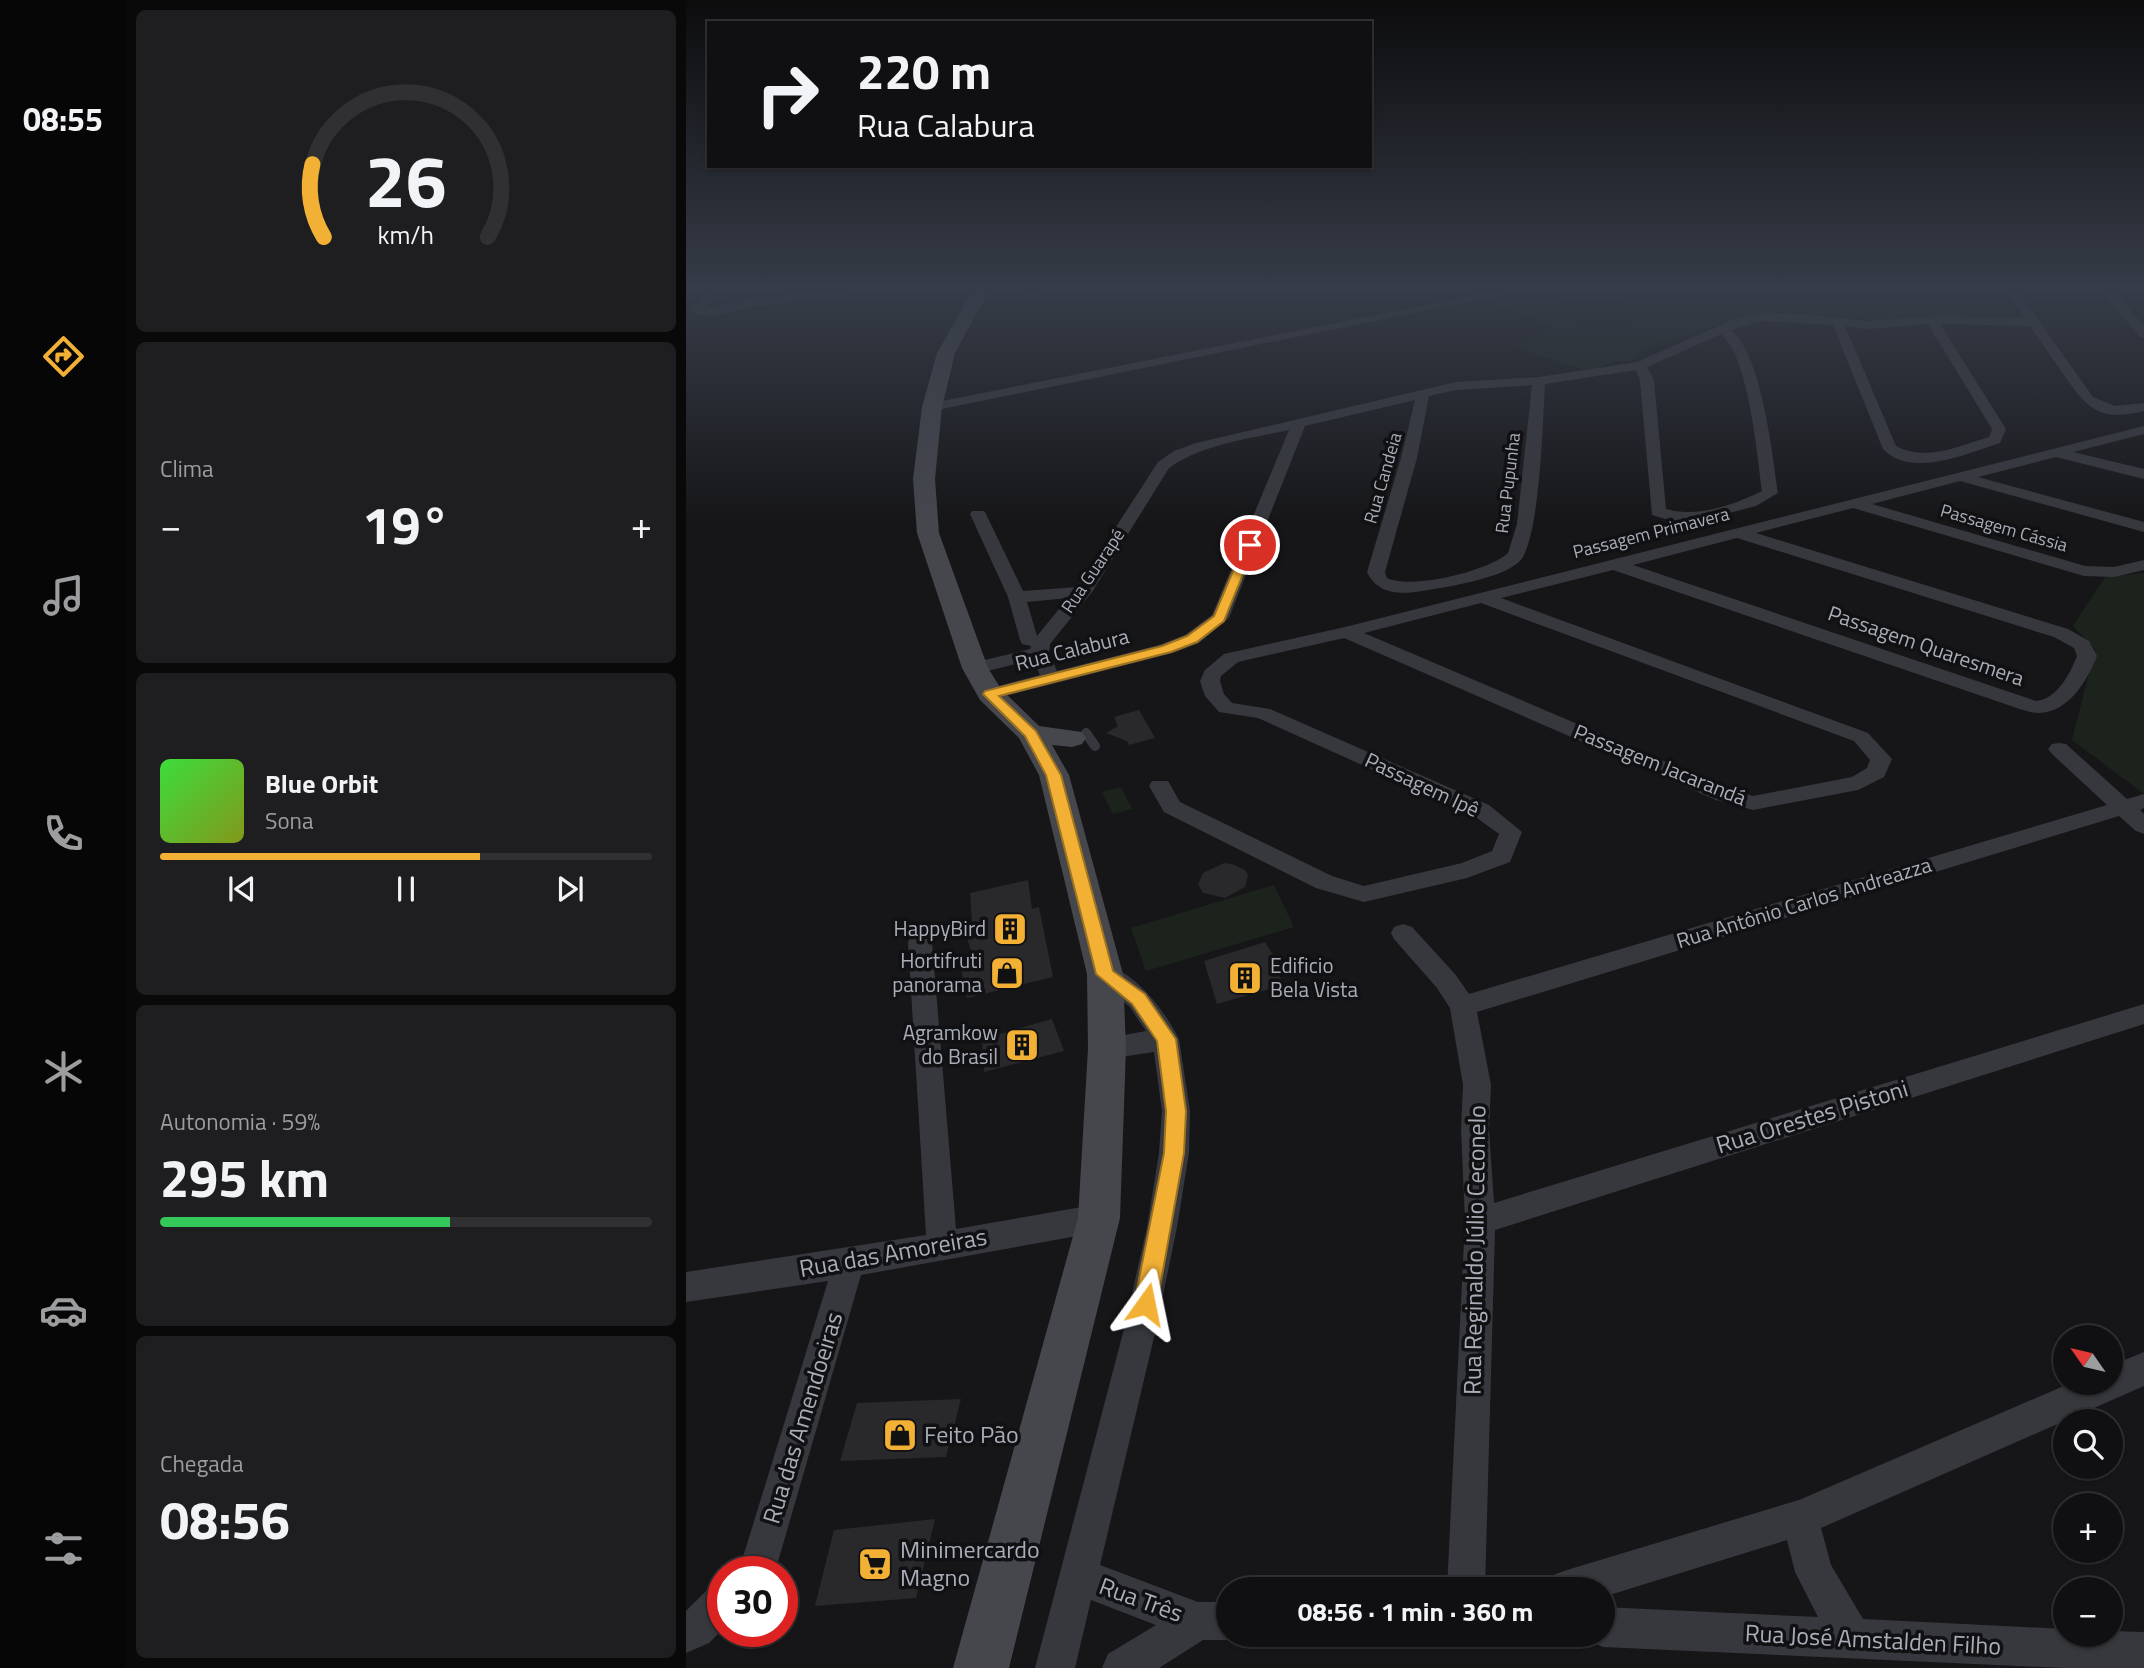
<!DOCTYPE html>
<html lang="pt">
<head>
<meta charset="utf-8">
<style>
	body { margin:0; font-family:"Titillium Web",sans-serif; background:#1e1e20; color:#f1f3f6; height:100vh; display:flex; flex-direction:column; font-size:26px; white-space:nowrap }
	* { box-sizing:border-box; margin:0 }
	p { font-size:23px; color:#9c9d9f }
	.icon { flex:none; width:38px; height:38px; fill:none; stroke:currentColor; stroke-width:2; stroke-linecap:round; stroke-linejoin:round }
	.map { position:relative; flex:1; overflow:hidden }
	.sheet { display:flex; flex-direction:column; gap:10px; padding:10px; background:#09090a; width:560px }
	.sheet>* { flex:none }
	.banner { position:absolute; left:21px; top:21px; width:665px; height:147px; border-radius:0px; box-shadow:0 2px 5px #0004,0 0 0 2px #303032; background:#101012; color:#f1f3f6; overflow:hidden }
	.needle { width:46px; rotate:304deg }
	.fabs { position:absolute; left:1367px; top:1325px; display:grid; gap:14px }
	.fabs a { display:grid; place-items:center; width:70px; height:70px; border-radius:50%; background:#101012; box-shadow:0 2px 5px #0004,0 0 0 2px #303032; font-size:35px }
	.speed { position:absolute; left:21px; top:1556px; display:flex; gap:14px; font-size:35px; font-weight:700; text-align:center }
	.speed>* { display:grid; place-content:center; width:91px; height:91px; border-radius:50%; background:#101012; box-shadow:0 2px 5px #0004,0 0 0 2px #303032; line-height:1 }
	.speed .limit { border:10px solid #d22; background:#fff; color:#111 }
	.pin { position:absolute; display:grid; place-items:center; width:60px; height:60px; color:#fff; margin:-30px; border:4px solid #fff; border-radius:50%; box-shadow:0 2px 7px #0007 }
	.me { position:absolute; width:77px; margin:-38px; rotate:12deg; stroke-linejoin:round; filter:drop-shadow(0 0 5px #0008) }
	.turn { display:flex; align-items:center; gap:24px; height:147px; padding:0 35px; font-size:32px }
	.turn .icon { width:91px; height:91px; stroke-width:2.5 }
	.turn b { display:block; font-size:49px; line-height:60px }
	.big { font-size:52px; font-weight:700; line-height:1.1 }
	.sheet .tile { flex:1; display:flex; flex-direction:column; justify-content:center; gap:10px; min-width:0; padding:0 24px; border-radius:10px; background:#1e1e20 }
	.sheet .dial { align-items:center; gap:0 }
	.dial svg { height:182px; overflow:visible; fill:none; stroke:#303032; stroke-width:7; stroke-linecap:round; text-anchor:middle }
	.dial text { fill:#f1f3f6; stroke:none }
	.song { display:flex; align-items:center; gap:21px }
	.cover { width:84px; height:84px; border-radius:10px; background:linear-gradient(135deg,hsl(120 70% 55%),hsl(70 70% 35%)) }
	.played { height:7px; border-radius:4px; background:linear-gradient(90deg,#f2b134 65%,#303032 65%) }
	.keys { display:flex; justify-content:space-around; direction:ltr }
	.heat { display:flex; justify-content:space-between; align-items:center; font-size:38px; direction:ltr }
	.charge { height:10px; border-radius:5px; background:linear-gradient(90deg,#34c759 59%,#303032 0) }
	.trip { position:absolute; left:530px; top:1577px; width:399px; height:70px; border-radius:35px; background:#101012; box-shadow:0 2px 5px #0004,0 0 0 2px #303032; font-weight:700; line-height:70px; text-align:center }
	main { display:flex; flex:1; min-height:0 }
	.dock { display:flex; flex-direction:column; width:126px; justify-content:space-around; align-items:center; background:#060607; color:#9c9d9f }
	.dock .icon { width:49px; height:49px }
	.dock .on { color:#f2b134 }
	.dock b { font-size:32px; color:#f1f3f6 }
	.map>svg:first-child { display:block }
</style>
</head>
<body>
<main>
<nav class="dock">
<b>08:55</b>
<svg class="icon on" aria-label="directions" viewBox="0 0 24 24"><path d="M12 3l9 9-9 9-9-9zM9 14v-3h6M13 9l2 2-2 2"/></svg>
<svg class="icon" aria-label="music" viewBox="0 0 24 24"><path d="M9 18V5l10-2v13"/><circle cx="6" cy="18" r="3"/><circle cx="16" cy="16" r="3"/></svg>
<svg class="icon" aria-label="phone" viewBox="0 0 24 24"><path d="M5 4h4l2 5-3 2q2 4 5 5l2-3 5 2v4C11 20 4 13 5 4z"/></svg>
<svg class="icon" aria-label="climate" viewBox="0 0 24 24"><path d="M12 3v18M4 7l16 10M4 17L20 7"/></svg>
<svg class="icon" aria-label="car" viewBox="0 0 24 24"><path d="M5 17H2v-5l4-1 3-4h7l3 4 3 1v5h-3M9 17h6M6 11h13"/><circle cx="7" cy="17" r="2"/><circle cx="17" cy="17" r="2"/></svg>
<svg class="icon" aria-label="filters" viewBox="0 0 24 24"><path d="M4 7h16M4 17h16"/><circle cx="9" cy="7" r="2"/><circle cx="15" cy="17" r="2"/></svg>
</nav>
<section class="sheet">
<div class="tile dial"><svg viewBox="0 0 100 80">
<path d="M14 69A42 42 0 1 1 86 69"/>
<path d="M14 69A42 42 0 0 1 9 37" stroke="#f2b134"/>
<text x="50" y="56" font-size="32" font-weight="700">26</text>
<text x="50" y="72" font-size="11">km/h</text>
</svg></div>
<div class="tile"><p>Clima</p>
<div class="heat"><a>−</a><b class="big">19°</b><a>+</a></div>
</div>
<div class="tile">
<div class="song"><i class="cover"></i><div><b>Blue Orbit</b><p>Sona</p></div></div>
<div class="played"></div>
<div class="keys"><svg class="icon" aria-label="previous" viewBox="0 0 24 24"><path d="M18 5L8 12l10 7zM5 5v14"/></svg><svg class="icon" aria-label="pause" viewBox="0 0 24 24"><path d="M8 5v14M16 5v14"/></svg><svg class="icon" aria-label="next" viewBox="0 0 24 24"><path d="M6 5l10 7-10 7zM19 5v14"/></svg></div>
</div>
<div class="tile"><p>Autonomia · 59%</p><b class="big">295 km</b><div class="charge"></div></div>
<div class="tile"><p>Chegada</p><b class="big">08:56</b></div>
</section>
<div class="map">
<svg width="1458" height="1668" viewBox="0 0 1458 1668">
	<rect width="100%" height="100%" fill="#161618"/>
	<!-- green -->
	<g fill="#1c231d">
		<polygon points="846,290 902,290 868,299 883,308 897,330 950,332 937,300 954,297 988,299 966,290 1319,290 1324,298 1315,314 1214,321 1092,312 1027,326 973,344 958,350 946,361 928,361 912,368 898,370 830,347 866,325 796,302"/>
		<polygon points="1458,573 1458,793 1457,793 1386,740 1409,649 1387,626 1419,577"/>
		<polygon points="435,787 446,809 427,814 416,792"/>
		<polygon points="588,885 608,927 460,971 445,928"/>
	</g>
	<!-- building -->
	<g fill="#29292c">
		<polygon points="453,710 469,738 443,745 441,741 420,733 432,726 428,717"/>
		<polygon points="538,863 546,864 559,870 562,875 559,887 539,898 517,893 512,884 517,873"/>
		<polygon points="342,880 346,909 353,907 367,977 281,998 275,969 289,966 281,937 287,935 284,893"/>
		<polygon points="579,942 596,969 592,971 597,985 531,1004 518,961"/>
		<polygon points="366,1019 378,1051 298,1072 296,1039"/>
		<polygon points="275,1399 260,1457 154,1461 171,1403"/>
		<polygon points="249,1519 230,1598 129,1606 148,1530"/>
	</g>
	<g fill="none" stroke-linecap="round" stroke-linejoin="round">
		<!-- service -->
		<polyline stroke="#37383d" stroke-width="10" points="400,733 409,746"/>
		<!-- minor -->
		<g fill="#37383d" fill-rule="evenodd">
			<polygon points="141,290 177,290 171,293 65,307 22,317 4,311 19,294 23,292 29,296 18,309 65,299"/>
			<polygon points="323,290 375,290 346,297"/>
			<polygon points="816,290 841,290 246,411 239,407 246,403"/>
			<path d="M1319,290H1331L1407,397L1429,406L1458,403V411C1414,422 1401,409 1378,375C1366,358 1355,342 1344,326L1254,324L1320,429L1314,443C1282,453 1225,479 1197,449L1147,325L1076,321L1045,330C1076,356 1086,452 1092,493L1070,506L1005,523L995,524L966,515L954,380L950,370L859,384C857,417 854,543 833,562C814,579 761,587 736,591C714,595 691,594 681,572L715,458L729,400L619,426L543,618L513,643L487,653L304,700L297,698L294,694L297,690L354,675L347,660L289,674L279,668L282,664L344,649L345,646L336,644L334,640L322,597L284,514L286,511H298L300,514L337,591L391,587L472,462L488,451L510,443L770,382L853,377L951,362L1044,321L1076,313H1108L1182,321L1254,316L1339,318ZM1242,324L1306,429L1303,437C1273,446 1240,462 1210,446L1159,326L1182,329ZM1035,334C1063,358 1071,453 1076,491C1048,505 1010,518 980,509L968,380L961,367ZM846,385L831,524L822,553C802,571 726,590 701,578L699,572L731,458L743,396L770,390ZM603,430L526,615L499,635L473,645L371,671L363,653L364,644L406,592L483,468C517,444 563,439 603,430ZM382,598L351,636L341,602Z"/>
			<polygon points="1416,290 1428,290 1458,326 1458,338 1454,337"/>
			<path d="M1458,426V434L1387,452L1458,469V479L1370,457L1292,477L1458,522V532L1274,481L1186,504L1399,566L1428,567L1458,560V570L1428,577L1398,576L1167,508L1070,533L1382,629L1403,641L1411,656C1401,681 1383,712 1353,713C1344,713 1334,709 1325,706L927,570L815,598L1182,733L1206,759L1198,777L1172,790L1067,810L1030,800L658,638L552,662L535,676L534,681L538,694L546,703L584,709L803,805L836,832L824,862L781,878L678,902L630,888L478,812L463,786L466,781H482L494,802L646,876L678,886L776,863L806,851L813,834L787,815L572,718L533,712L519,696L514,681L519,670L538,654L659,627ZM1051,538L1368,637L1388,648L1391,656C1384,674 1371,699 1350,701L947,565ZM795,603L1168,741L1184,760L1181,768L1166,777L1067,796L1046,790L678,633Z"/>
			<polygon points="1373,743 1380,744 1441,799 1458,794 1458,808 1454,810 1458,814 1458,834 1450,831 1433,816 791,1012 805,1085 803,1129 808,1203 1458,1004 1458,1024 809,1230 799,1589 761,1589 779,1221 775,1129 777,1085 764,1008 751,988 708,939 705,933 708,927 717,924 726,927 769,974 783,994 1421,805 1366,754 1362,749 1366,744"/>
			<polygon points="234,933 243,936 246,942 270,1229 413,1204 424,1208 428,1218 424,1228 413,1232 175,1275 89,1572 49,1572 57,1557 142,1281 0,1302 0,1272 240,1235 222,942 225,936"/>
			<path d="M419,964C452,975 478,1010 493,1039L504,1111L503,1153L491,1227L470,1329L414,1565L512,1602H542V1634H556L542,1640H517L473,1668H416L422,1654L470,1625L405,1600L389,1668H349L438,1329L461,1227L473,1153L476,1111L468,1052L421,1059L411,1056L407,1048L411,1040L460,1031L443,1006L410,981L406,974L410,967Z"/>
			<polygon points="1458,1352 1458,1386 1135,1528 1145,1565 1177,1619 1379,1629 1379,1634 1424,1634 1424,1631 1458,1632 1458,1668 1377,1668 917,1647 903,1641 901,1634 917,1634 917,1607 1132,1617 1109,1572 1101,1540 917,1597 917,1589 862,1589 867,1575 881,1570 1113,1500 1387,1382 1424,1382 1424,1366"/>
			<polygon points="37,1583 37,1629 23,1643 0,1653 0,1611 23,1588"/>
		</g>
		<!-- secondary -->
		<polygon fill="#45474d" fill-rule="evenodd" points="287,290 303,290 269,353 256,407 249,479 253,533 302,668 315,689 353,726 396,732 400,738 396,744 386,747 366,745 383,775 437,974 440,1048 434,1218 323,1668 267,1668 392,1218 402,1048 401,974 353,775 333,738 294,700 276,668 231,533 227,479 236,407 251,353"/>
	</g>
	<!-- sky -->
	<linearGradient id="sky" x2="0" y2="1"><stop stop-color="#0c0c0d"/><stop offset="0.55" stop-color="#363c48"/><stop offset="1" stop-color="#363c48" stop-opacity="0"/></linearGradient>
	<rect width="1458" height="524" fill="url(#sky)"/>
	<!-- route -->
	<polygon fill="#f2b134" stroke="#9d7322" stroke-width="2" points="564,541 569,545 538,621 511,642 485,652 313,696 350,731 375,775 427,971 459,994 490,1039 500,1111 498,1153 471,1304 468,1311 460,1314 452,1311 448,1304 478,1153 480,1111 471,1041 446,1004 410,974 360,775 339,736 297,694 299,691 476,646 501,636 528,616 558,545"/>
	<!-- icons -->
	<defs>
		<g id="building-square" transform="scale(1.75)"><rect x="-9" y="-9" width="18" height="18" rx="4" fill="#f2b134" stroke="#111113"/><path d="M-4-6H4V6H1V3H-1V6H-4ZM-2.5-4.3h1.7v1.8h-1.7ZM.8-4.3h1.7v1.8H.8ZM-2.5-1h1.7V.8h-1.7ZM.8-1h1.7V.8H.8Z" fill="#111"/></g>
		<g id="shop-square" transform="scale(1.75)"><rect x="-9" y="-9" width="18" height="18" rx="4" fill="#f2b134" stroke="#111113"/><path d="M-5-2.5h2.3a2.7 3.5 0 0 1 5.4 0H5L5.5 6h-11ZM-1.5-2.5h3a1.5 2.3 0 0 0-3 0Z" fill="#111"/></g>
		<g id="supermarket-square" transform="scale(1.75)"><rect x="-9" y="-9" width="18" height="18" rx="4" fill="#f2b134" stroke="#111113"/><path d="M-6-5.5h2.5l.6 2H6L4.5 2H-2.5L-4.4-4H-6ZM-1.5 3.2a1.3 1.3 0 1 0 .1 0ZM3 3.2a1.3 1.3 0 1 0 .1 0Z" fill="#111"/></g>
	</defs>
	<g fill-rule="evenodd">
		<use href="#building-square" x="324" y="929"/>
		<use href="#shop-square" x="321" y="973"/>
		<use href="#building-square" x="559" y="978"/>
		<use href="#building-square" x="336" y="1045"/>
		<use href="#shop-square" x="214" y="1435"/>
		<use href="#supermarket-square" x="189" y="1564"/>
	</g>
	<g text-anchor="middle" stroke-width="7" stroke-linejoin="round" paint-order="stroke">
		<!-- far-street labels -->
		<g font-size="18" fill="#a8adb8" stroke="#111113">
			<text transform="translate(697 478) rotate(-74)" y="6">Rua Candeia</text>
			<text transform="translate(822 483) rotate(-83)" y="6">Rua Pupunha</text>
			<text transform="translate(1318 528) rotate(16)" y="6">Passagem Cássia</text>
			<text transform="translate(965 533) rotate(-14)" y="6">Passagem Primavera</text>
			<text transform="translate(407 571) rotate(-56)" y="6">Rua Guarapé</text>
		</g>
		<!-- street labels -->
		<g font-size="21" fill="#a8adb8" stroke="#111113">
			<text transform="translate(1240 646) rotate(19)" y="7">Passagem Quaresmera</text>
			<text transform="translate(386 650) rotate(-14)" y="7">Rua Calabura</text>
			<text transform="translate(974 765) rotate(22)" y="7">Passagem Jacarandá</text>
			<text transform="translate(736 785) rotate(25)" y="7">Passagem Ipê</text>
			<text transform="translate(1118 903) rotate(-17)" y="7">Rua Antônio Carlos Andreazza</text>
		</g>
		<!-- poi labels -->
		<g font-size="21" fill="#a8adb8" stroke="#111113" text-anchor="end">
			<text x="300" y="936">HappyBird</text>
			<text x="296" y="968">Hortifruti<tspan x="296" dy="24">panorama</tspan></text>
			<text x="584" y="973" text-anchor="start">Edificio<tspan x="584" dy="24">Bela Vista</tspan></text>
			<text x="312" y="1040">Agramkow<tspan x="312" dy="24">do Brasil</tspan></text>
		</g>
		<!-- near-street labels -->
		<g font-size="24" fill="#a8adb8" stroke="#111113">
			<text transform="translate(1126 1117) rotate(-17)" y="8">Rua Orestes Pistoni</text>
			<text transform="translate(789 1250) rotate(-89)" y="8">Rua Reginaldo Júlio Ceconelo</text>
			<text transform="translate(207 1253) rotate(-10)" y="8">Rua das Amoreiras</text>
			<text transform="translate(117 1418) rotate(-73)" y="8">Rua das Amendoeiras</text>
			<text transform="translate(455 1600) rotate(20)" y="8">Rua Três</text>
			<text transform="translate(1187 1640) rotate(3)" y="8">Rua José Amstalden Filho</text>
		</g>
		<!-- near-poi labels -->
		<g font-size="24" fill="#a8adb8" stroke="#111113" text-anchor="start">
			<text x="238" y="1443">Feito Pão</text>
			<text x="214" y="1558">Minimercardo<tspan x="214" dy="28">Magno</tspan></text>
		</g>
	</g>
</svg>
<div class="fabs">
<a><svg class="needle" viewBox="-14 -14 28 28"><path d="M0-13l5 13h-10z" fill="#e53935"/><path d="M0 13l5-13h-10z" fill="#9c9d9f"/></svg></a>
<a><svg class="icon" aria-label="search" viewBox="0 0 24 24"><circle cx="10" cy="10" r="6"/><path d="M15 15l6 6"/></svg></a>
<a>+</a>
<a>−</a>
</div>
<div class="speed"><div class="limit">30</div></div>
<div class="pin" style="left:564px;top:545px;background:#d93025"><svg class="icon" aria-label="arrive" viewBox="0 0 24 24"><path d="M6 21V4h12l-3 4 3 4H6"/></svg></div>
<svg class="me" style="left:460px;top:1304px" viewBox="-20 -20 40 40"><path d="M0-17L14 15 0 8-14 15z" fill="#f2b134" stroke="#fff" stroke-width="4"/></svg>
<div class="trip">08:56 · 1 min · 360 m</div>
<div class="banner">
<div class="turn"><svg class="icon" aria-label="right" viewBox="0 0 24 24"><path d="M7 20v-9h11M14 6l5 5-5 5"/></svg><div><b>220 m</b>Rua Calabura</div></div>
</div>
</div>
</main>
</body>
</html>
